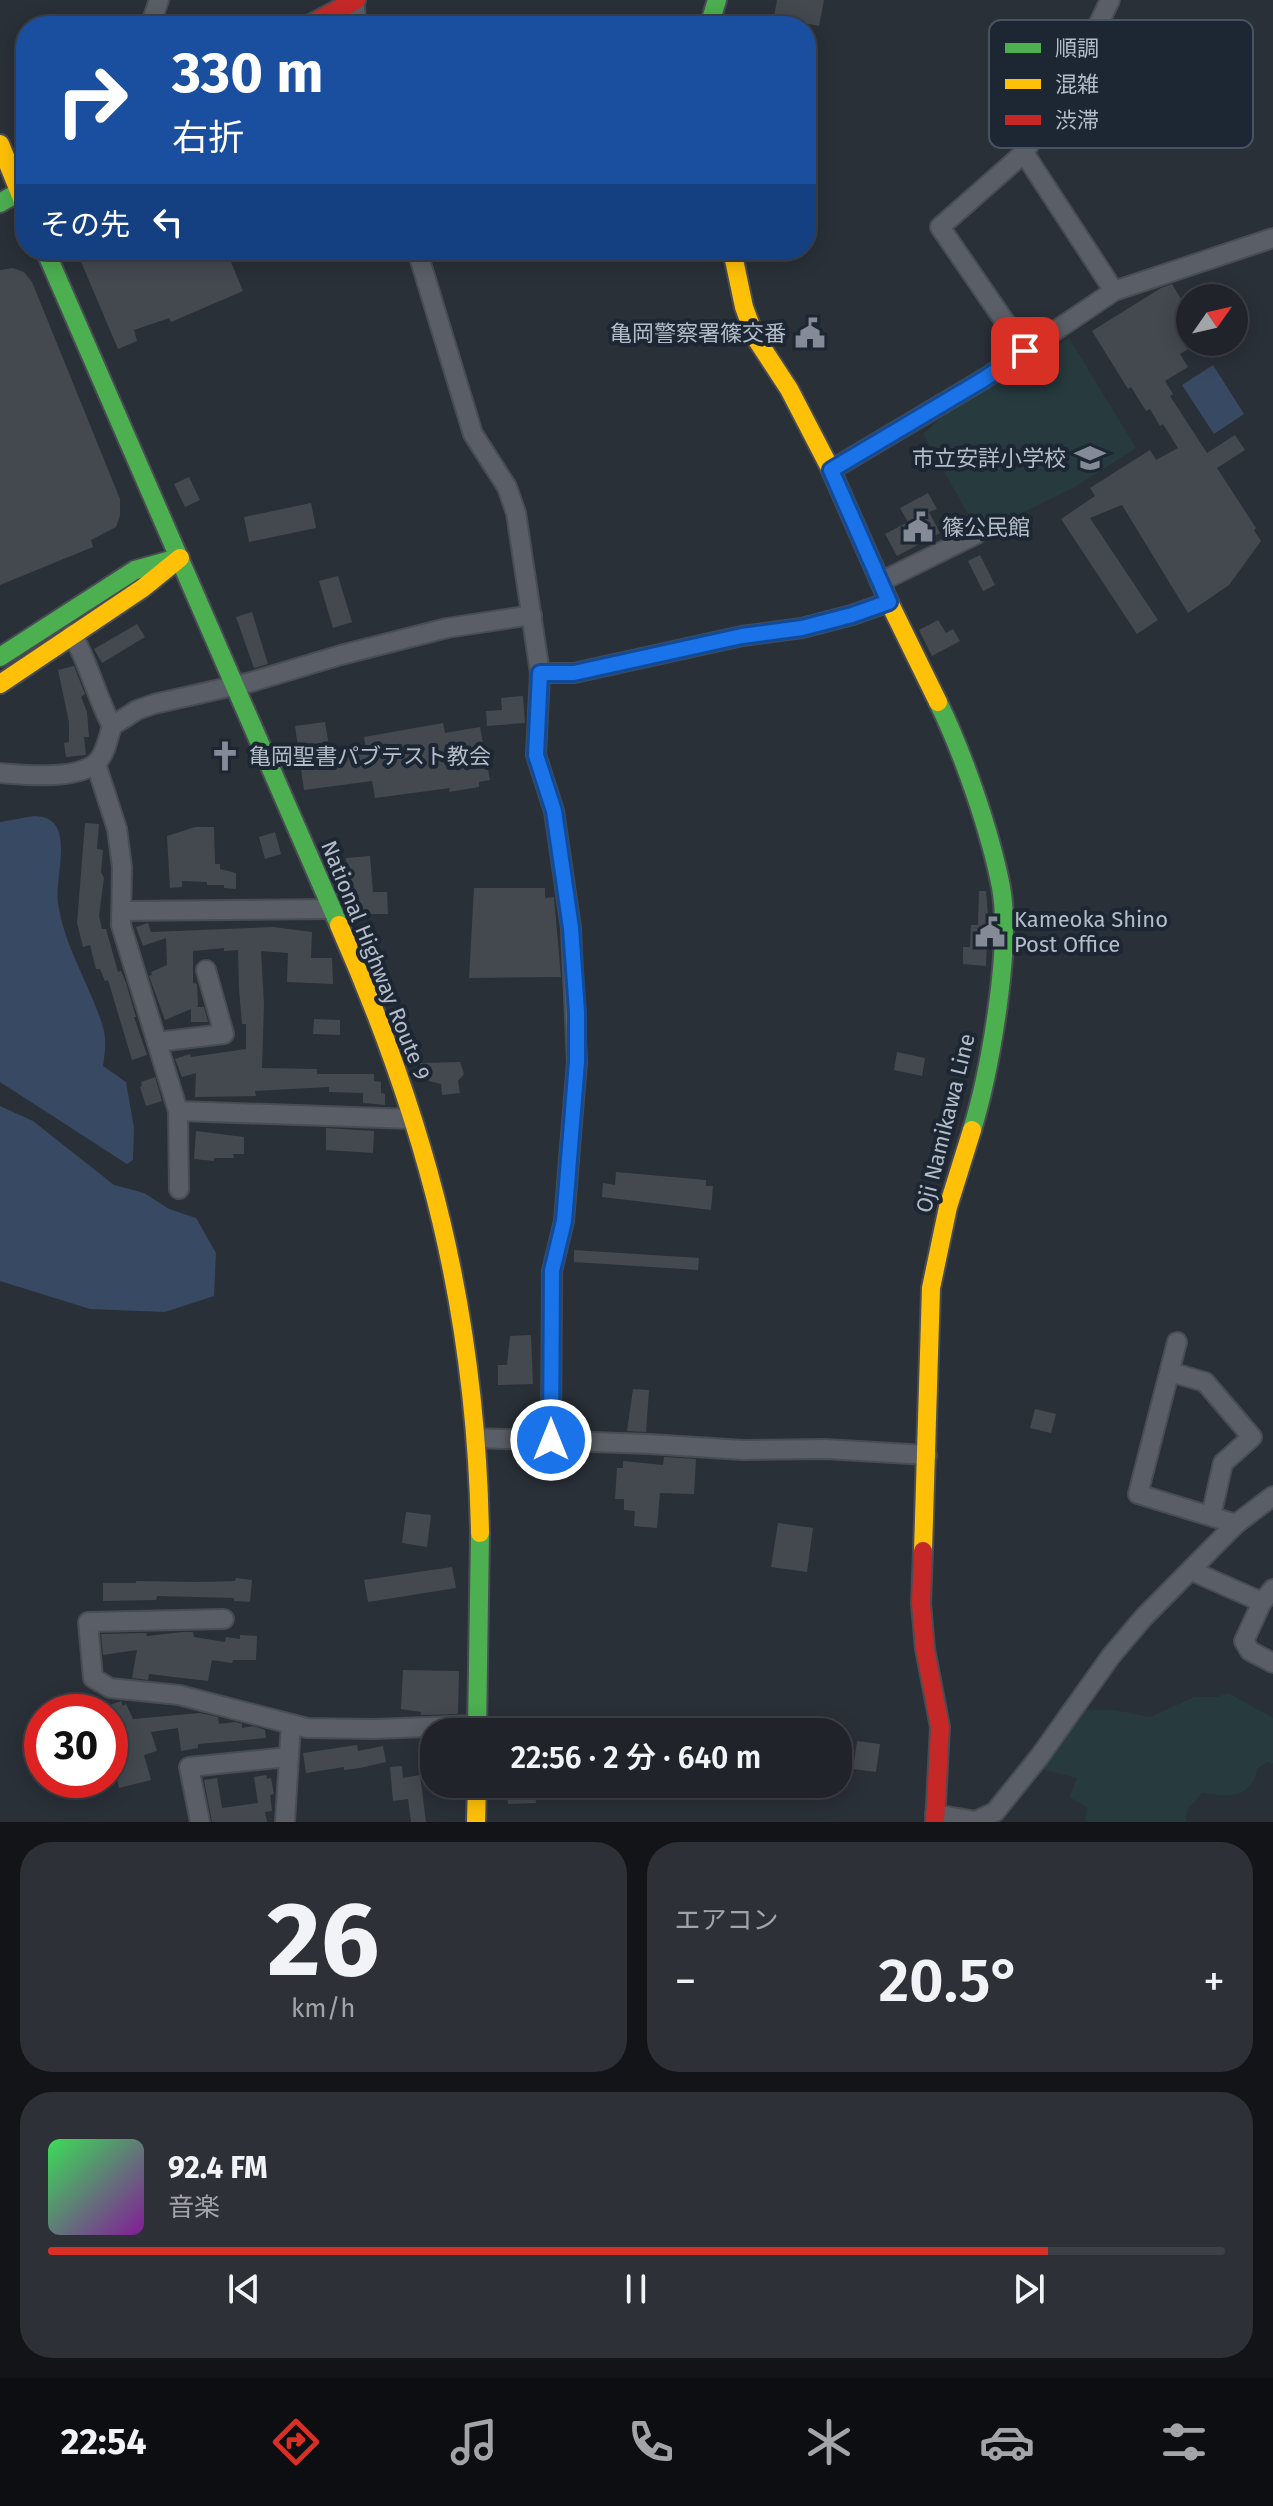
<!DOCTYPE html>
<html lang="ja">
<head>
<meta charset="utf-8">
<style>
	body { margin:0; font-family:"Fira Sans","Noto Sans JP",sans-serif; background:#2d3036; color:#f1f3f6; height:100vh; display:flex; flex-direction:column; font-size:30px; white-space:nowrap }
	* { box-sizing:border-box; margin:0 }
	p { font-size:26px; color:#a2a4a8 }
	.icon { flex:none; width:44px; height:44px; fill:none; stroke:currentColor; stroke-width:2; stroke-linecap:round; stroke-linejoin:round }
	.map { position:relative; height:1822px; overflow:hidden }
	.sheet { display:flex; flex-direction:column; gap:20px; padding:20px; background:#121417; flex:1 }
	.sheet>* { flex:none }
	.top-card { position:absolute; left:16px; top:16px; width:800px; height:244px; border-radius:32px; box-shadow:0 4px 20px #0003,0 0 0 2px #3d4147; background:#1a4fa0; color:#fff; overflow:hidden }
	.needle { width:52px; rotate:56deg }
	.tools { position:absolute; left:1176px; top:284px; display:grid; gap:16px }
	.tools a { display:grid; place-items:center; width:72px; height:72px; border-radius:50%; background:#20242a; box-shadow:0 4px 20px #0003,0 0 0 2px #3d4147; font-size:40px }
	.speed { position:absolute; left:24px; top:1694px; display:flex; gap:16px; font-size:40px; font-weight:700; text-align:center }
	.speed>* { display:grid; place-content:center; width:104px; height:104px; border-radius:50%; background:#20242a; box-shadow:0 4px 20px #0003,0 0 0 2px #3d4147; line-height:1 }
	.speed .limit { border:12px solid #d22; background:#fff; color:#111 }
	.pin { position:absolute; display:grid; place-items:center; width:68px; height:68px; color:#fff; margin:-34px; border-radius:16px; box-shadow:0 4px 12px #0006 }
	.me { position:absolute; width:88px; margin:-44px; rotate:0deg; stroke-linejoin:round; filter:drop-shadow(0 0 6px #0008) }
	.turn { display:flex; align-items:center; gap:28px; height:168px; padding:0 24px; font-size:36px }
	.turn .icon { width:104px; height:104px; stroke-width:2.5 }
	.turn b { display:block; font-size:56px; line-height:68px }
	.then { display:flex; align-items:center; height:76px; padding:0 24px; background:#0003; gap:16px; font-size:30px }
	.big { font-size:60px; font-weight:600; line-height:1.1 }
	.sheet .card { flex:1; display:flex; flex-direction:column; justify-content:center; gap:12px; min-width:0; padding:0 28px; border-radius:32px; background:#2d3036 }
	.sheet .dial { align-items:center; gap:0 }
	.dial b { font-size:104px; line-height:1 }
	.song { display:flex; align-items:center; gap:24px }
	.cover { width:96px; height:96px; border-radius:12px; background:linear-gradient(135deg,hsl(130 70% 55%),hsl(290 70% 35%)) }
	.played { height:8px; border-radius:4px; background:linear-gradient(90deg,#d93025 85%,#3d4147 85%) }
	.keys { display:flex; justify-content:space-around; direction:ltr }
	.heat { display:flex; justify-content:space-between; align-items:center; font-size:44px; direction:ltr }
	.sheet .tiles { flex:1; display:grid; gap:20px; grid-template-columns:1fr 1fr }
	.card:last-child { grid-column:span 2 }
	.trip { position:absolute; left:420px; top:1718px; width:432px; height:80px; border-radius:32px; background:#20242a; box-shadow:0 4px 20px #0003,0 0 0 2px #3d4147; font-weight:600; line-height:80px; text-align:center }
	.menu { display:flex; height:128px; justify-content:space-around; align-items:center; background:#0d0e11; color:#a2a4a8 }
	.menu .icon { width:56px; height:56px }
	.menu .on { color:#d93025 }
	.menu b { font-size:36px; color:#f1f3f6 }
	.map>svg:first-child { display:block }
</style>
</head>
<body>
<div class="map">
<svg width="1273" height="1822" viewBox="0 0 1273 1822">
	<rect width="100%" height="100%" fill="#2a3038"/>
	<!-- green -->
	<g fill="#273a3e">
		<polygon points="1069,338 1136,448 1075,487 995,526 973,523 923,434 958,403"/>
		<path d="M1228,1693L1273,1718V1764L1268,1762L1258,1768C1249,1800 1230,1797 1202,1793L1187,1810L1186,1822H1088L1085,1820L1087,1807L1069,1797L1077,1778L1041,1769L1081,1710H1114L1150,1717L1194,1697H1217Z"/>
	</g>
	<!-- water -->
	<g fill="#384963">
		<polygon points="1213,365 1244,414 1214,434 1182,385"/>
		<path d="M34,816C78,816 54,875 58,903C64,946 89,983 102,1024C107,1037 105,1053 103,1066L126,1082L134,1128L133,1160L127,1164L0,1082V822Z"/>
		<polygon points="0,1106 33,1121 114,1185 144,1193 169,1209 196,1218 216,1253 214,1296 165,1312 90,1309 0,1281"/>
	</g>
	<!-- building -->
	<g fill="#444950">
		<polygon points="777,0 824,0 819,26 774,17"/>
		<polygon points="76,250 226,250 243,291 171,322 169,318 134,330 137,341 118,349"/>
		<polygon points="13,268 24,272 32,282 120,499 120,515 116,527 91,540 93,547 0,585 0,270"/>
		<polygon points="1172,284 1190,314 1190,348 1180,354 1188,367 1165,381 1173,394 1170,396 1207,453 1235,435 1245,450 1217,468 1256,528 1254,530 1261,541 1229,585 1188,613 1122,505 1090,518 1158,620 1137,634 1061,519 1095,496 1090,488 1150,450 1156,460 1178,448 1163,424 1160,426 1150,409 1146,411 1131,387 1128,389 1092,331 1161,288"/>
		<polygon points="189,477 200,500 185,507 174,484"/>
		<polygon points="928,493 937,509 929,512 940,533 897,556 885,534 908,522 900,508"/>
		<polygon points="311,503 316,528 249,542 244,517"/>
		<polygon points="980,555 995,585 983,591 968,561"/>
		<polygon points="338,576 352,622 333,628 319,581"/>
		<polygon points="252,612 268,664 254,668 236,617"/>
		<polygon points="938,620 946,633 953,629 960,641 932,656 919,630"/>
		<polygon points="137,624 145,637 102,663 94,649"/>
		<polygon points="74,666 85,694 81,697 87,712 89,737 84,737 86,755 66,757 64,743 69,742 69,722 58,670"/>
		<polygon points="523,696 525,723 487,726 486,711 502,710 501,698"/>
		<polygon points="325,722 331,758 367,753 364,737 443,723 445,733 480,727 490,780 479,782 479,787 449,792 450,788 375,798 372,781 304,790 295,726"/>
		<polygon points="85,823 99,824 97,849 103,850 101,872 104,878 99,916 102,929 106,929 118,972 121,971 126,983 136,1017 134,1017 147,1055 132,1060 108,980 105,981 100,969 96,969 90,945 83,947 77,923"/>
		<polygon points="195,827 214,827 215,864 220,864 220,869 236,873 236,889 224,888 224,885 207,885 207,882 182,881 182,887 170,888 167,836"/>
		<polygon points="275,832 281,854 265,859 259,837"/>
		<polygon points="370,856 373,892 387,892 388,914 356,914 356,906 351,905 346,895 349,893 346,858"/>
		<polygon points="474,888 545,888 545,898 554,897 561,977 469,978"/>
		<polygon points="979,891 986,891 988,915 986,966 963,964 963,947 970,947 971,925 978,925"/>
		<polygon points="148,923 151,932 273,927 312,932 311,958 332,958 333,984 287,982 288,953 261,951 264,1005 262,1068 317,1069 317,1074 374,1074 374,1081 381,1082 381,1093 385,1094 385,1105 363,1103 363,1093 329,1092 329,1087 255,1091 256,1096 195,1097 196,1073 182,1077 175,1059 190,1054 191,1057 246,1049 246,1024 242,1024 239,989 238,950 224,951 224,948 193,951 193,983 197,984 198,1006 196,1007 204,1007 208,1022 191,1022 191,1009 165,1020 149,976 152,975 151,972 167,965 166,938 143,946 136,927"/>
		<polygon points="314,1019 340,1020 340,1035 313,1034"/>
		<polygon points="897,1052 925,1058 922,1076 894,1070"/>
		<polygon points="460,1062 464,1074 458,1081 460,1093 442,1095 441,1084 429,1081 427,1076 420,1076 420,1063"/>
		<polygon points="155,1077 162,1101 146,1106 140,1087 142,1086 141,1082"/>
		<polygon points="326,1128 374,1131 373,1153 326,1150"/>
		<polygon points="196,1131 244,1137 244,1154 233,1154 234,1158 214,1158 214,1161 194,1159"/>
		<polygon points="616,1172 706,1180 706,1186 713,1186 711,1210 602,1197 603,1183 615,1185"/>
		<polygon points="574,1250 699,1258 698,1270 574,1262"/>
		<polygon points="531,1335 533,1384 498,1385 498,1365 507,1365 510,1336"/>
		<polygon points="633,1389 649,1390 646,1432 627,1431"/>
		<polygon points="1035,1409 1056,1414 1051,1433 1030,1428"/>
		<polygon points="664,1457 696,1459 694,1494 660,1493 657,1528 634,1526 635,1511 624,1510 624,1499 615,1499 617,1468 623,1468 623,1461 663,1465"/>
		<polygon points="406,1512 431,1515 427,1547 402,1543"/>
		<polygon points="778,1523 813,1528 807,1572 771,1567"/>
		<polygon points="452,1567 456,1588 368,1602 364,1580"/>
		<polygon points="236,1578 252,1580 250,1602 234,1601 234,1598 157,1596 156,1600 103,1601 103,1583 136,1583 136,1581 198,1582 235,1581"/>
		<polygon points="182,1632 193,1632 194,1637 225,1642 226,1637 240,1639 240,1635 257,1636 256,1660 233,1660 232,1663 212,1660 208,1681 149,1674 148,1680 132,1678 137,1650 103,1655 101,1634 146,1633 147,1636"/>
		<polygon points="403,1670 459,1671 458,1714 421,1715 421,1712 401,1709"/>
		<polygon points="121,1701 123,1706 126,1704 133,1719 200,1713 218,1717 219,1724 235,1722 242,1724 242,1728 253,1726 265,1730 266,1738 198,1744 198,1748 181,1751 178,1728 151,1732 157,1751 144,1755 151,1780 119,1788 114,1767 117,1761 110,1743 110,1712 107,1712 105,1707"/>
		<polygon points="857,1741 880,1744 876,1772 853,1769"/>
		<polygon points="357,1745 358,1751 383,1746 386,1762 360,1768 344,1770 344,1767 306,1773 303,1753"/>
		<polygon points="402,1766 403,1778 420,1775 426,1822 411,1822 408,1799 393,1801 390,1767"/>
		<polygon points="266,1775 267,1779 271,1778 274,1794 270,1795 272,1811 265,1812 267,1822 212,1822 204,1780 217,1778 222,1808 258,1803 254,1777"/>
		<polygon points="506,1784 534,1784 536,1803 508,1804"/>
	</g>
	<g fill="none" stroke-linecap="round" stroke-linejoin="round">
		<!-- street casing -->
		<g stroke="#484c53" stroke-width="22">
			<g id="street">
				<polyline points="354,0 357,26"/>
				<polyline points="150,26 159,0"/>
				<polyline points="1024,153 1114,291"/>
				<polyline points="417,250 473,434 507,487 516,513 540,673 536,755 554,811 571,928 577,1062 564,1221 552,1271 551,1440"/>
				<polyline points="1025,351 940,227 1024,153 1082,59 1110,0"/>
				<polyline points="831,470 984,379 1114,291 1273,238"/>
				<polyline points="880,582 975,535"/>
				<path d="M72,634C89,663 96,696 112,726"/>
				<polyline points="540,673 574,673 742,636 802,628 852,615 889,602"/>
				<polyline points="96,764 117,829 122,867 121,925 178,1111 179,1189"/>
				<path d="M0,773C25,775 79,781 98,761C106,752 108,738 112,726L137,710L154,704L251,682L341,655L447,628L532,615"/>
				<polyline points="122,911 331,909"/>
				<polyline points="157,1042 224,1034 206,970"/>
				<polyline points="178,1111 412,1119"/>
				<polyline points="1177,1342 1138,1494 1236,1524"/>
				<polyline points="1170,1372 1205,1382 1252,1437 1223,1463 1211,1516"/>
				<polyline points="476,1438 649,1444 743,1450 825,1449 927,1455"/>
				<polyline points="1192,1571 1262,1602"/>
				<polyline points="1273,1589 1262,1602 1244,1641 1250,1651 1273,1663"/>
				<polyline points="224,1619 88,1622 93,1678 110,1688 179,1695 307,1728 374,1729 478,1725"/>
				<polyline points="935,1814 976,1821 995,1812 1040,1756 1111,1656 1144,1617 1236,1524 1273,1496"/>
				<polyline points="200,1822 189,1767 288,1757"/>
				<polyline points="285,1822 291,1724"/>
			</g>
		</g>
		<!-- fast casing -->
		<g stroke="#484c53" stroke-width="22">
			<g id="fast">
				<polyline points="709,26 717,0"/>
				<polyline points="0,203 26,188"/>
				<polyline points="45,250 339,925"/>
				<polyline points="0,657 135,570 171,560"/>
				<path d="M938,702C963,753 990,831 1001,887C1012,947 990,1071 972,1130"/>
				<polyline points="477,1732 480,1533"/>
			</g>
		</g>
		<!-- slow casing -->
		<g stroke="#484c53" stroke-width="22">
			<g id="slow">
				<polyline points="0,144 26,208"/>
				<polyline points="732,250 744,307 755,337 789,389 831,470 889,602 938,702"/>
				<polyline points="0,684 143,588 180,558"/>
				<path d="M339,925C428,1127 476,1312 480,1533"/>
				<polyline points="923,1551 931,1288 948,1207 972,1130"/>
				<polyline points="476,1822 477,1784"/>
			</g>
		</g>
		<!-- jam casing -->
		<g stroke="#484c53" stroke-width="22">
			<g id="jam">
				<polyline points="307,26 356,0"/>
				<polyline points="923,1551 921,1603 925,1649 940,1727 935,1822"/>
			</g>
		</g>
		<!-- street -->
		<use href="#street" stroke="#5a5e66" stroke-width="18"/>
		<!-- fast -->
		<use href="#fast" stroke="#4caf50" stroke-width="18"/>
		<!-- slow -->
		<use href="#slow" stroke="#ffc107" stroke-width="18"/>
		<!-- jam -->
		<use href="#jam" stroke="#c62828" stroke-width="18"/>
	</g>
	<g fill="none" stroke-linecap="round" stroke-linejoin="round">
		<!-- route casing -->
		<g stroke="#114b97" stroke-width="20">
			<polyline id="route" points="551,1440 552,1271 564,1221 577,1062 577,1012 571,928 554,811 536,755 540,673 574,673 742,636 802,628 852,615 889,602 831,470 984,379 1025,351"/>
		</g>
		<!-- route -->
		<use href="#route" stroke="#1a73e8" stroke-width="14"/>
	</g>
	<!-- icons -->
	<defs>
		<g id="civic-bare" transform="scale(2.4)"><path d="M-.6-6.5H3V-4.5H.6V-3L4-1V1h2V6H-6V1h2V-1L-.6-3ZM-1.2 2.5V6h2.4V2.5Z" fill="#848b96" stroke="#1d2633" stroke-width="2.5" paint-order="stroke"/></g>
		<g id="school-bare" transform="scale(2.4)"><path d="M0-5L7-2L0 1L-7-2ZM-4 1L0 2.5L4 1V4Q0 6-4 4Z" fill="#848b96" stroke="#1d2633" stroke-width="2.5" paint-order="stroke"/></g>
		<g id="church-bare" transform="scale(2.4)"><path d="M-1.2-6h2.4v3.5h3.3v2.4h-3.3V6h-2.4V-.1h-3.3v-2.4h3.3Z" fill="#848b96" stroke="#1d2633" stroke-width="2.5" paint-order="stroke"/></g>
	</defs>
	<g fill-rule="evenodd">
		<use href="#civic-bare" x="810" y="333"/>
		<use href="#school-bare" x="1090" y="458"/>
		<use href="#civic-bare" x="918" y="527"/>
		<use href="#church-bare" x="225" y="756"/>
		<use href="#civic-bare" x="990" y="932"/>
	</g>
	<g text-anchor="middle" stroke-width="8" stroke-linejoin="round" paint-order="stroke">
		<!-- poi labels -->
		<g font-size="22" fill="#b4bcc9" stroke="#1d2633" text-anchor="start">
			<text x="786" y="341" text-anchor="end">亀岡警察署篠交番</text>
			<text x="1066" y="466" text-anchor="end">市立安詳小学校</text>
			<text x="942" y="535">篠公民館</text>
			<text x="249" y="764">亀岡聖書パブテスト教会</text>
			<text x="1014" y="927">Kameoka Shino<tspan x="1014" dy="25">Post Office</tspan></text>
		</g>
		<!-- street labels -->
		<g font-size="22" fill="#b4bcc9" stroke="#1d2633">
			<text transform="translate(376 960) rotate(68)" y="8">National Highway Route 9</text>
			<text transform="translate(945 1123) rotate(-76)" y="8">Oji Namikawa Line</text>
		</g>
	</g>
	<!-- legend -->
	<rect x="989" y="20" width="264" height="128" rx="12" fill="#1d2633" stroke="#4a5360" stroke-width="2"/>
	<rect x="1005" y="43" width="36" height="10" fill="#4caf50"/>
	<rect x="1005" y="79" width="36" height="10" fill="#ffc107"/>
	<rect x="1005" y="115" width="36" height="10" fill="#c62828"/>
	<g font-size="22" fill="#b4bcc9">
		<text x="1055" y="56">順調</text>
		<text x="1055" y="92">混雑</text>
		<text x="1055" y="128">渋滞</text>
	</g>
</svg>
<div class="tools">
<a><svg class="needle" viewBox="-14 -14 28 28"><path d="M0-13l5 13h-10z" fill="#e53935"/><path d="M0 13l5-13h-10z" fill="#a2a4a8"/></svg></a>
</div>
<div class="speed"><div class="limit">30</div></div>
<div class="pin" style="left:1025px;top:351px;background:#d93025"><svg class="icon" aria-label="arrive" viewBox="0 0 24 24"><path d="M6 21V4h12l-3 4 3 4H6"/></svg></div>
<svg class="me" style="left:551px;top:1440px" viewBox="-20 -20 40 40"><circle r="17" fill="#1a73e8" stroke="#fff" stroke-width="3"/><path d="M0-11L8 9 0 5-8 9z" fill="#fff"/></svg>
<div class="trip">22:56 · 2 分 · 640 m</div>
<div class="top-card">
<div class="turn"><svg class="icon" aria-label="right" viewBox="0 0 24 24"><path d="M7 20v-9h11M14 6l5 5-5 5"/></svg><div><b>330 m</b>右折</div></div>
<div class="then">その先<svg class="icon" aria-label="left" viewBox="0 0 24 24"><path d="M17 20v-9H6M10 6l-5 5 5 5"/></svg></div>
</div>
</div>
<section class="sheet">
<div class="tiles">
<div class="card dial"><b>26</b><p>km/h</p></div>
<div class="card"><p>エアコン</p>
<div class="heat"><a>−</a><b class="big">20.5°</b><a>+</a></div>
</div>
<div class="card">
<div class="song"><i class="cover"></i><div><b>92.4 FM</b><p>音楽</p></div></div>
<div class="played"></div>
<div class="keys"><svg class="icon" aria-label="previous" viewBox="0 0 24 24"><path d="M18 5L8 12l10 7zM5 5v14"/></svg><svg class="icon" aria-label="pause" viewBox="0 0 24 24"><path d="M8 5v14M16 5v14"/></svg><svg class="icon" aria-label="next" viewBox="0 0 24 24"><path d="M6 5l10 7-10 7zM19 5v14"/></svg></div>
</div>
</div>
</section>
<nav class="menu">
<b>22:54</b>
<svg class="icon on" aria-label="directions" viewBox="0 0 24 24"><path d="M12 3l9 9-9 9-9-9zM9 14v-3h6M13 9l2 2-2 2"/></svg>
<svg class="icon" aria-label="music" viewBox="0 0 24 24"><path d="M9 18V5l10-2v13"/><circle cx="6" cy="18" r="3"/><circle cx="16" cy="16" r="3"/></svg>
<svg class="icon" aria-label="phone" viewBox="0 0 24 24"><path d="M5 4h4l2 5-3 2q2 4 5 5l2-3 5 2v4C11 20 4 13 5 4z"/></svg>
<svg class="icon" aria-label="climate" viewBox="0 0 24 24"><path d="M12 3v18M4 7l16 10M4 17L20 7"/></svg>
<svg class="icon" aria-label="car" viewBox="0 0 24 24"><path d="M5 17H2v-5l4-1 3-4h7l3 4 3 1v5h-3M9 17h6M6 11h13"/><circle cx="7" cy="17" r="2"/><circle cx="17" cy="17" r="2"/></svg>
<svg class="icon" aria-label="filters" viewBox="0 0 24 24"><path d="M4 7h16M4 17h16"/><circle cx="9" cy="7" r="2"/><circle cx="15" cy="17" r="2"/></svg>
</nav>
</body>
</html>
